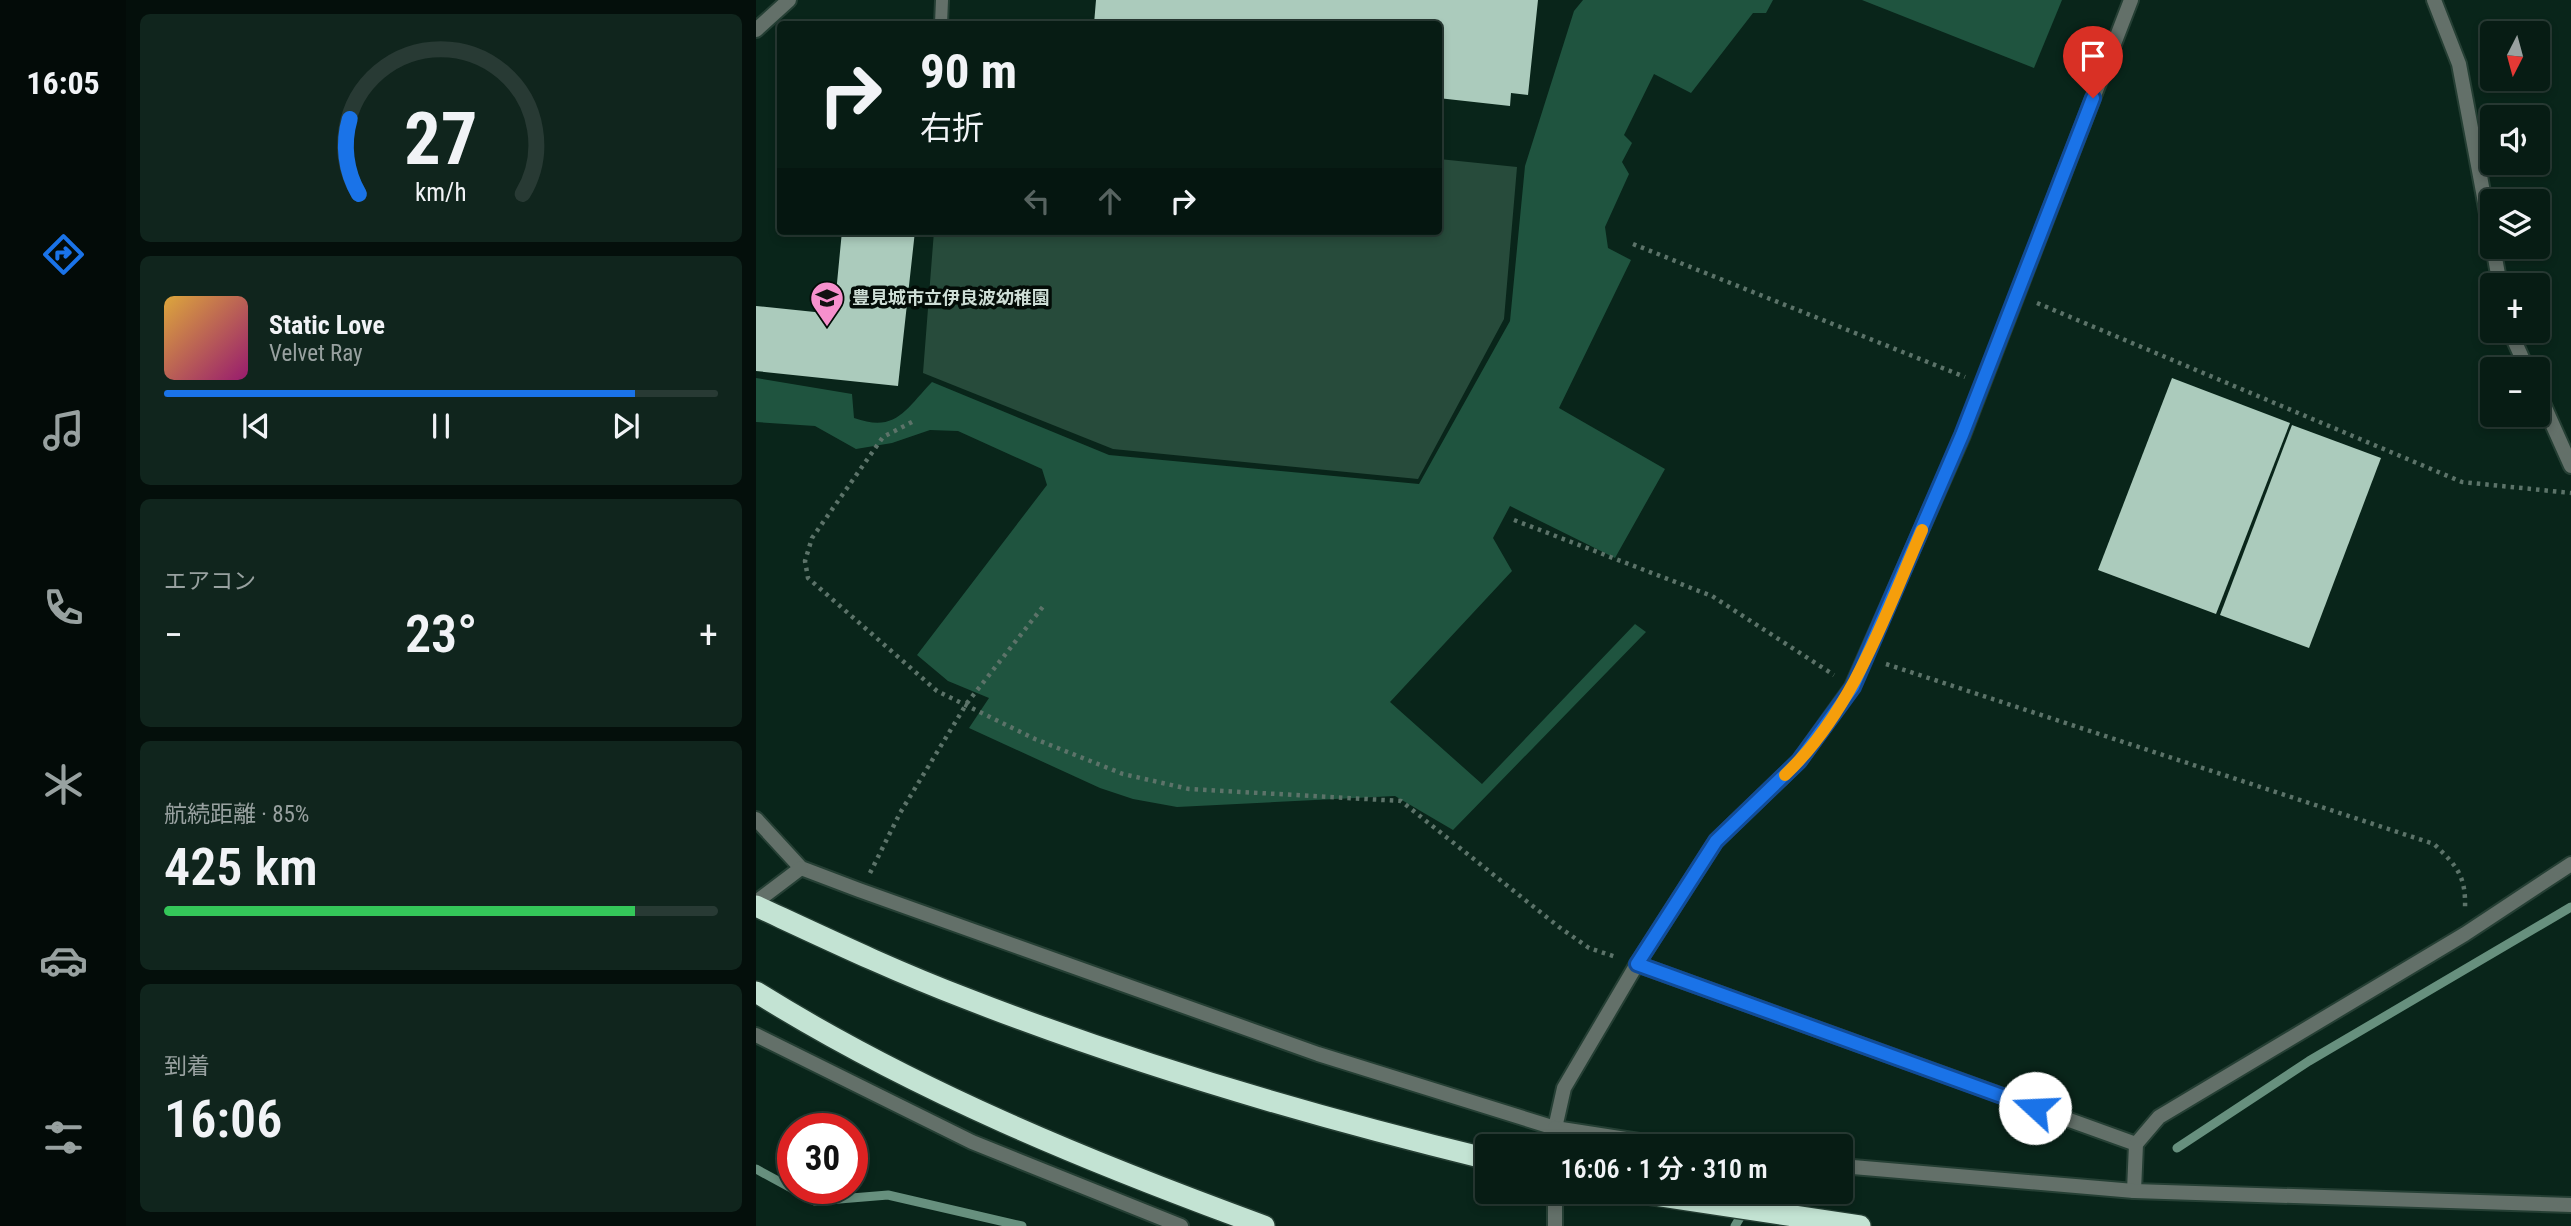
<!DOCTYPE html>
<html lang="ja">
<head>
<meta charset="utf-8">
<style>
	body { margin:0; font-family:"Roboto Condensed","Noto Sans JP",sans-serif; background:#10251d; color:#f1f3f6; height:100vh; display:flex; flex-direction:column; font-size:26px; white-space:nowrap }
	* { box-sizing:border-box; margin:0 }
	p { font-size:23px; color:#98a1a0 }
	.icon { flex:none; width:38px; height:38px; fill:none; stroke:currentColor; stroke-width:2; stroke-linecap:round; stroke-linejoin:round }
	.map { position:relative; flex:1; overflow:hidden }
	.drawer { display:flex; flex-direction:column; gap:14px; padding:14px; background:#040f0b; width:630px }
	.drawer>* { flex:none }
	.hud { position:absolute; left:21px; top:21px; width:665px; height:214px; border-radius:7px; box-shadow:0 4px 10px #0003,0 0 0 2px #283a34; background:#071c14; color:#f1f3f6; overflow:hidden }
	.needle { width:46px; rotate:186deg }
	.controls { position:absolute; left:1724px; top:21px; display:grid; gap:14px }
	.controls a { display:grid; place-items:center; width:70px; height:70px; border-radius:7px; background:#071c14; box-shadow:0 4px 10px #0003,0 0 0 2px #283a34; font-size:35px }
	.speed { position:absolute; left:21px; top:1113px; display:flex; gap:14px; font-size:35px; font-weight:700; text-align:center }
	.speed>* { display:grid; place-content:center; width:91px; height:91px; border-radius:50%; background:#071c14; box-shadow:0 4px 10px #0003,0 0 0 2px #283a34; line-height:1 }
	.speed .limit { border:10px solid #d22; background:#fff; color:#111 }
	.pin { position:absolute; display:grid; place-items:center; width:60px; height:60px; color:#fff; margin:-72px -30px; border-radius:50% 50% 50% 0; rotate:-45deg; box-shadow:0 0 7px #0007 }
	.pin .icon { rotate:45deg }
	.me { position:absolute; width:77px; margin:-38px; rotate:290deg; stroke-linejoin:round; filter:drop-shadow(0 0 5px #0008) }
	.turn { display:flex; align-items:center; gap:24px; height:147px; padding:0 28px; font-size:32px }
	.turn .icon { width:91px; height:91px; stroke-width:2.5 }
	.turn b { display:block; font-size:49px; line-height:60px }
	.lanes { display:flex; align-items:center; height:66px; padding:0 28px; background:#0003; justify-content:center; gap:35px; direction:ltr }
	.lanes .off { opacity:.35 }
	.big { font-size:52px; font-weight:600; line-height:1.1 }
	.drawer .tile { flex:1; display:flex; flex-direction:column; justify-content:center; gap:10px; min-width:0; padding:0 24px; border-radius:10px; background:#10251d }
	.drawer .dial { align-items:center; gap:0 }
	.dial svg { height:182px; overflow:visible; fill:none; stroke:#283a34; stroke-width:7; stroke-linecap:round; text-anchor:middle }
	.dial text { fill:#f1f3f6; stroke:none }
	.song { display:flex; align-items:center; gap:21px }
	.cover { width:84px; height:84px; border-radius:10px; background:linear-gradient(135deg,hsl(40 70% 55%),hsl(320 70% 35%)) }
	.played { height:7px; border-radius:4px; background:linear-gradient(90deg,#1a73e8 85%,#283a34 85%) }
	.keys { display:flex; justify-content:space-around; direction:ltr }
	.heat { display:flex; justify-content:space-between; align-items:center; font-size:38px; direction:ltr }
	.charge { height:10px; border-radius:5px; background:linear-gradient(90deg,#34c759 85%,#283a34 0) }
	.trip { position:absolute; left:719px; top:1134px; width:378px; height:70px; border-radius:7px; background:#071c14; box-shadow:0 4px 10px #0003,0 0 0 2px #283a34; font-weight:600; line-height:70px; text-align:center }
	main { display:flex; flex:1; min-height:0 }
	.tab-bar { display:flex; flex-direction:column; width:126px; justify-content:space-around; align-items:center; background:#030b08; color:#98a1a0 }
	.tab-bar .icon { width:49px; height:49px }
	.tab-bar .selected { color:#1a73e8 }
	.tab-bar b { font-size:32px; color:#f1f3f6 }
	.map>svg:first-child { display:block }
</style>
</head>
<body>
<main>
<nav class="tab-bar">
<b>16:05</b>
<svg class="icon selected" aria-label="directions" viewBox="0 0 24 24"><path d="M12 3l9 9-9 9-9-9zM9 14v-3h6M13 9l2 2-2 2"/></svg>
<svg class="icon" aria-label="music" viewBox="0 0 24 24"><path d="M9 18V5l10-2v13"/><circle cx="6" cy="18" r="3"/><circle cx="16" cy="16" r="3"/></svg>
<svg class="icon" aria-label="phone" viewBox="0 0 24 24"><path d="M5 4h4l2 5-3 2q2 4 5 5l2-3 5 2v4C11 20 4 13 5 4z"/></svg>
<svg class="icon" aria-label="climate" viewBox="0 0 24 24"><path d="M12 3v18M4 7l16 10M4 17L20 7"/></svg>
<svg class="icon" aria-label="car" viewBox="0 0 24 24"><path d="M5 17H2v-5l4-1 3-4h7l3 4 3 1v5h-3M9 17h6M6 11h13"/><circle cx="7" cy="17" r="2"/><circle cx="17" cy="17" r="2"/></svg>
<svg class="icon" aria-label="filters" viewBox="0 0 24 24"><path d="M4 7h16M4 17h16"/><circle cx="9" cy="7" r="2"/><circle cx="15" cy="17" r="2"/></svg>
</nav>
<section class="drawer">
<div class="tile dial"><svg viewBox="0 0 100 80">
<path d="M14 69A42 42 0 1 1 86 69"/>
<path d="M14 69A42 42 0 0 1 10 36" stroke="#1a73e8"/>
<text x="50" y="56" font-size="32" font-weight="700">27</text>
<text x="50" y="72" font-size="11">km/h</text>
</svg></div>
<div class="tile">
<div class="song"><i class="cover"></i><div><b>Static Love</b><p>Velvet Ray</p></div></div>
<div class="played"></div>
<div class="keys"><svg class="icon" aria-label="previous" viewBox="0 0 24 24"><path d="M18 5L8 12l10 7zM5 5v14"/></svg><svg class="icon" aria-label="pause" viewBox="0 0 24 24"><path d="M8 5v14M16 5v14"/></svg><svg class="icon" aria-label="next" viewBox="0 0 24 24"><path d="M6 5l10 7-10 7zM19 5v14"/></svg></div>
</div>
<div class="tile"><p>エアコン</p>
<div class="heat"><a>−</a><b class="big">23°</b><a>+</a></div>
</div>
<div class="tile"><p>航続距離 · 85%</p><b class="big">425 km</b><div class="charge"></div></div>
<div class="tile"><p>到着</p><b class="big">16:06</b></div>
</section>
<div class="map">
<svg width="1815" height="1226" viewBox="0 0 1815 1226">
	<rect width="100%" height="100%" fill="#09251a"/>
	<!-- green -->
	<polygon fill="#274b3b" points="683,159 761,167 748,319 662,479 357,449 167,373 178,231 682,231"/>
	<!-- forest -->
	<g fill="#1f543f">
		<path d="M827,0H1017L1010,13H997L935,93L898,74L868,135L876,143L866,162L873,174L849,227L852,248L875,260L803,408L909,469L859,558L754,506L737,538L756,571L634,702L726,784L879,624L890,632L697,830L639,796L421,807L377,799L344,788L213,728L233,698L192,681L161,655L291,485L286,469L202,431L174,430L136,443L100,449L59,426L0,422V378L96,394L98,418C140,433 149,410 176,382L353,455L663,484L754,321L769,166L818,11Z"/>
		<polygon points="1106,0 1306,0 1278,68"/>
	</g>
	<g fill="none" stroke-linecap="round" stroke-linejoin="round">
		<!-- stream -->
		<g stroke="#67907e" stroke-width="9">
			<polyline points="1421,1148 1553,1061 1815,907"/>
			<polyline points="0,1169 59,1201 132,1195 266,1226"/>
			<polyline points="979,1226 999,1192"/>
		</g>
	</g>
	<!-- building -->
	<g fill="#abcbbc">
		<polygon points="340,0 782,0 772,95 755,93 754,106 682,98 682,24 338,24"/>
		<polygon points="86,231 159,231 142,386 0,371 0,306 78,314"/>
		<polygon points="1416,378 1534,423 1460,614 1342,570"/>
		<polygon points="1536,425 1625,458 1553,648 1464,615"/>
	</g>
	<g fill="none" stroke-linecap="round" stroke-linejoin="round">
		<!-- service casing -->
		<g stroke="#253f34" stroke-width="16">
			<polyline id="service" points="185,24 186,0"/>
		</g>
		<!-- minor casing -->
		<g stroke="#253f34" stroke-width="18">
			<g id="minor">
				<polyline points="1678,0 1703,64 1736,240"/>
				<polyline points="1737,247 1744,285"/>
				<polyline points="1754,331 1771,369"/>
				<polyline points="1782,392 1815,466"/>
				<polyline points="881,964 1380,1144"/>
				<polyline points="0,1035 216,1142 425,1226"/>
				<polyline points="799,1128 808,1088 881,964 960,841 1043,761 1096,687 1207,435 1375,0"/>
				<polyline points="1378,1191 1380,1144 1403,1117 1709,934 1815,864"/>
			</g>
		</g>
		<!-- tertiary casing -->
		<g stroke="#253f34" stroke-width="18">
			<g id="tertiary">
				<polyline points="0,30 33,0"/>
				<polyline points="0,819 45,868 103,890 562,1054 799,1128 915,1146"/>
				<polyline points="0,902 45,868"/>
				<polyline points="799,1146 799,1128"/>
				<polyline points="1085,1166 1378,1191 1815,1205"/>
				<polyline points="799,1226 799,1192"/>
			</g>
		</g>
		<!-- motorway casing -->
		<g stroke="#253f34" stroke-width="24">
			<g id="motorway">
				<path d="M0,906C69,938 138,971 209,998C378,1064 555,1116 732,1159"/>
				<path d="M0,992C159,1091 333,1162 508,1226"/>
				<polyline points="879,1192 1104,1226"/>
			</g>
		</g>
		<!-- path -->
		<g stroke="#5c7369" stroke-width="4.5" stroke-dasharray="3.5 5" stroke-linecap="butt">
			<polyline points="877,244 1209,377"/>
			<polyline points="1281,303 1706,482 1815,493"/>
			<polyline points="156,422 127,437 56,538 49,561 52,578 181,691 279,739 367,774 433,789 645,801 803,927 833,948 860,957"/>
			<polyline points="758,520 956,596 1078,675"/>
			<path d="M1130,664L1678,844C1701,866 1710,876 1709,908"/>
			<polyline points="114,873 144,813 211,703 289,604"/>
		</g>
		<!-- service -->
		<use href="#service" stroke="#637069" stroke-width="12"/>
		<!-- minor -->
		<use href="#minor" stroke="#637069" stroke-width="14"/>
		<!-- tertiary -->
		<use href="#tertiary" stroke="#637069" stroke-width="14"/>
		<!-- motorway -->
		<use href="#motorway" stroke="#c3e3d3" stroke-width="21"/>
	</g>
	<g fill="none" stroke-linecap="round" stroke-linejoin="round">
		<!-- route casing -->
		<g stroke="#114b97" stroke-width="18">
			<polyline id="route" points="1279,1108 881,964 960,841 1043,761 1097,687 1206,435 1337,98"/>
		</g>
		<!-- route -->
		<use href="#route" stroke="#1a73e8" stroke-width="12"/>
		<!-- slow -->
		<path stroke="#f59e0b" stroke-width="12" d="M1029,775C1098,709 1129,615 1166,530"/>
	</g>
	<!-- icons -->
	<defs>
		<g id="school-pin" transform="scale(1.75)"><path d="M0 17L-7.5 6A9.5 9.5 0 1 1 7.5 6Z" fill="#f790cd" stroke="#030c07"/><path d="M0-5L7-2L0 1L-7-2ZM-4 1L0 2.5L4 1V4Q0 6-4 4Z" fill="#111"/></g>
	</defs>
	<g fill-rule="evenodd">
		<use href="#school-pin" x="71" y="298"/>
	</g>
	<g text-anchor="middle" stroke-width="7" stroke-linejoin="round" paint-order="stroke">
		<!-- poi labels -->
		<g font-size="18" font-weight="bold" fill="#ceded6" stroke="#030c07" text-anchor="start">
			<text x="96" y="304">豊見城市立伊良波幼稚園</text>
		</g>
	</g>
</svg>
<div class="controls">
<a><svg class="needle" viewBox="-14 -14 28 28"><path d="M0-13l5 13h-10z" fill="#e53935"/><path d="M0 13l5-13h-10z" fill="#98a1a0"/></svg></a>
<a><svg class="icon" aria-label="sound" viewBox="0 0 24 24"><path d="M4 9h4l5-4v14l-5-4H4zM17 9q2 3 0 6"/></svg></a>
<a><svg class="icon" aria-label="layers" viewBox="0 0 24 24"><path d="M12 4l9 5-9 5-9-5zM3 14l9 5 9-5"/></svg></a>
<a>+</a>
<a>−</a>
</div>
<div class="speed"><div class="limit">30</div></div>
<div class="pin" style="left:1337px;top:98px;background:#d93025"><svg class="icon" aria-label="arrive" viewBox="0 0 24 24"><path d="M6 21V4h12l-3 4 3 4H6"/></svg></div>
<svg class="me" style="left:1279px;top:1108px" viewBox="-20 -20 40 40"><circle r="19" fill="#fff"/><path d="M0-13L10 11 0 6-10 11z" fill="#1a73e8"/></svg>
<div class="trip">16:06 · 1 分 · 310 m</div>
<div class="hud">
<div class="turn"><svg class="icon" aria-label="right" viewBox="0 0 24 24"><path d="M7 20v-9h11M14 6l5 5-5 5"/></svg><div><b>90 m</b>右折</div></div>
<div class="lanes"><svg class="icon off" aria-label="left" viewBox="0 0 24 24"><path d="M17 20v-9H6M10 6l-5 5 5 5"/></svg><svg class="icon off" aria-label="ahead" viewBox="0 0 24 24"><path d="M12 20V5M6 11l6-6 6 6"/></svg><svg class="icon" aria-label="right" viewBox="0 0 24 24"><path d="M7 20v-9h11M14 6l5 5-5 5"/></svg></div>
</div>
</div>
</main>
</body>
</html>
